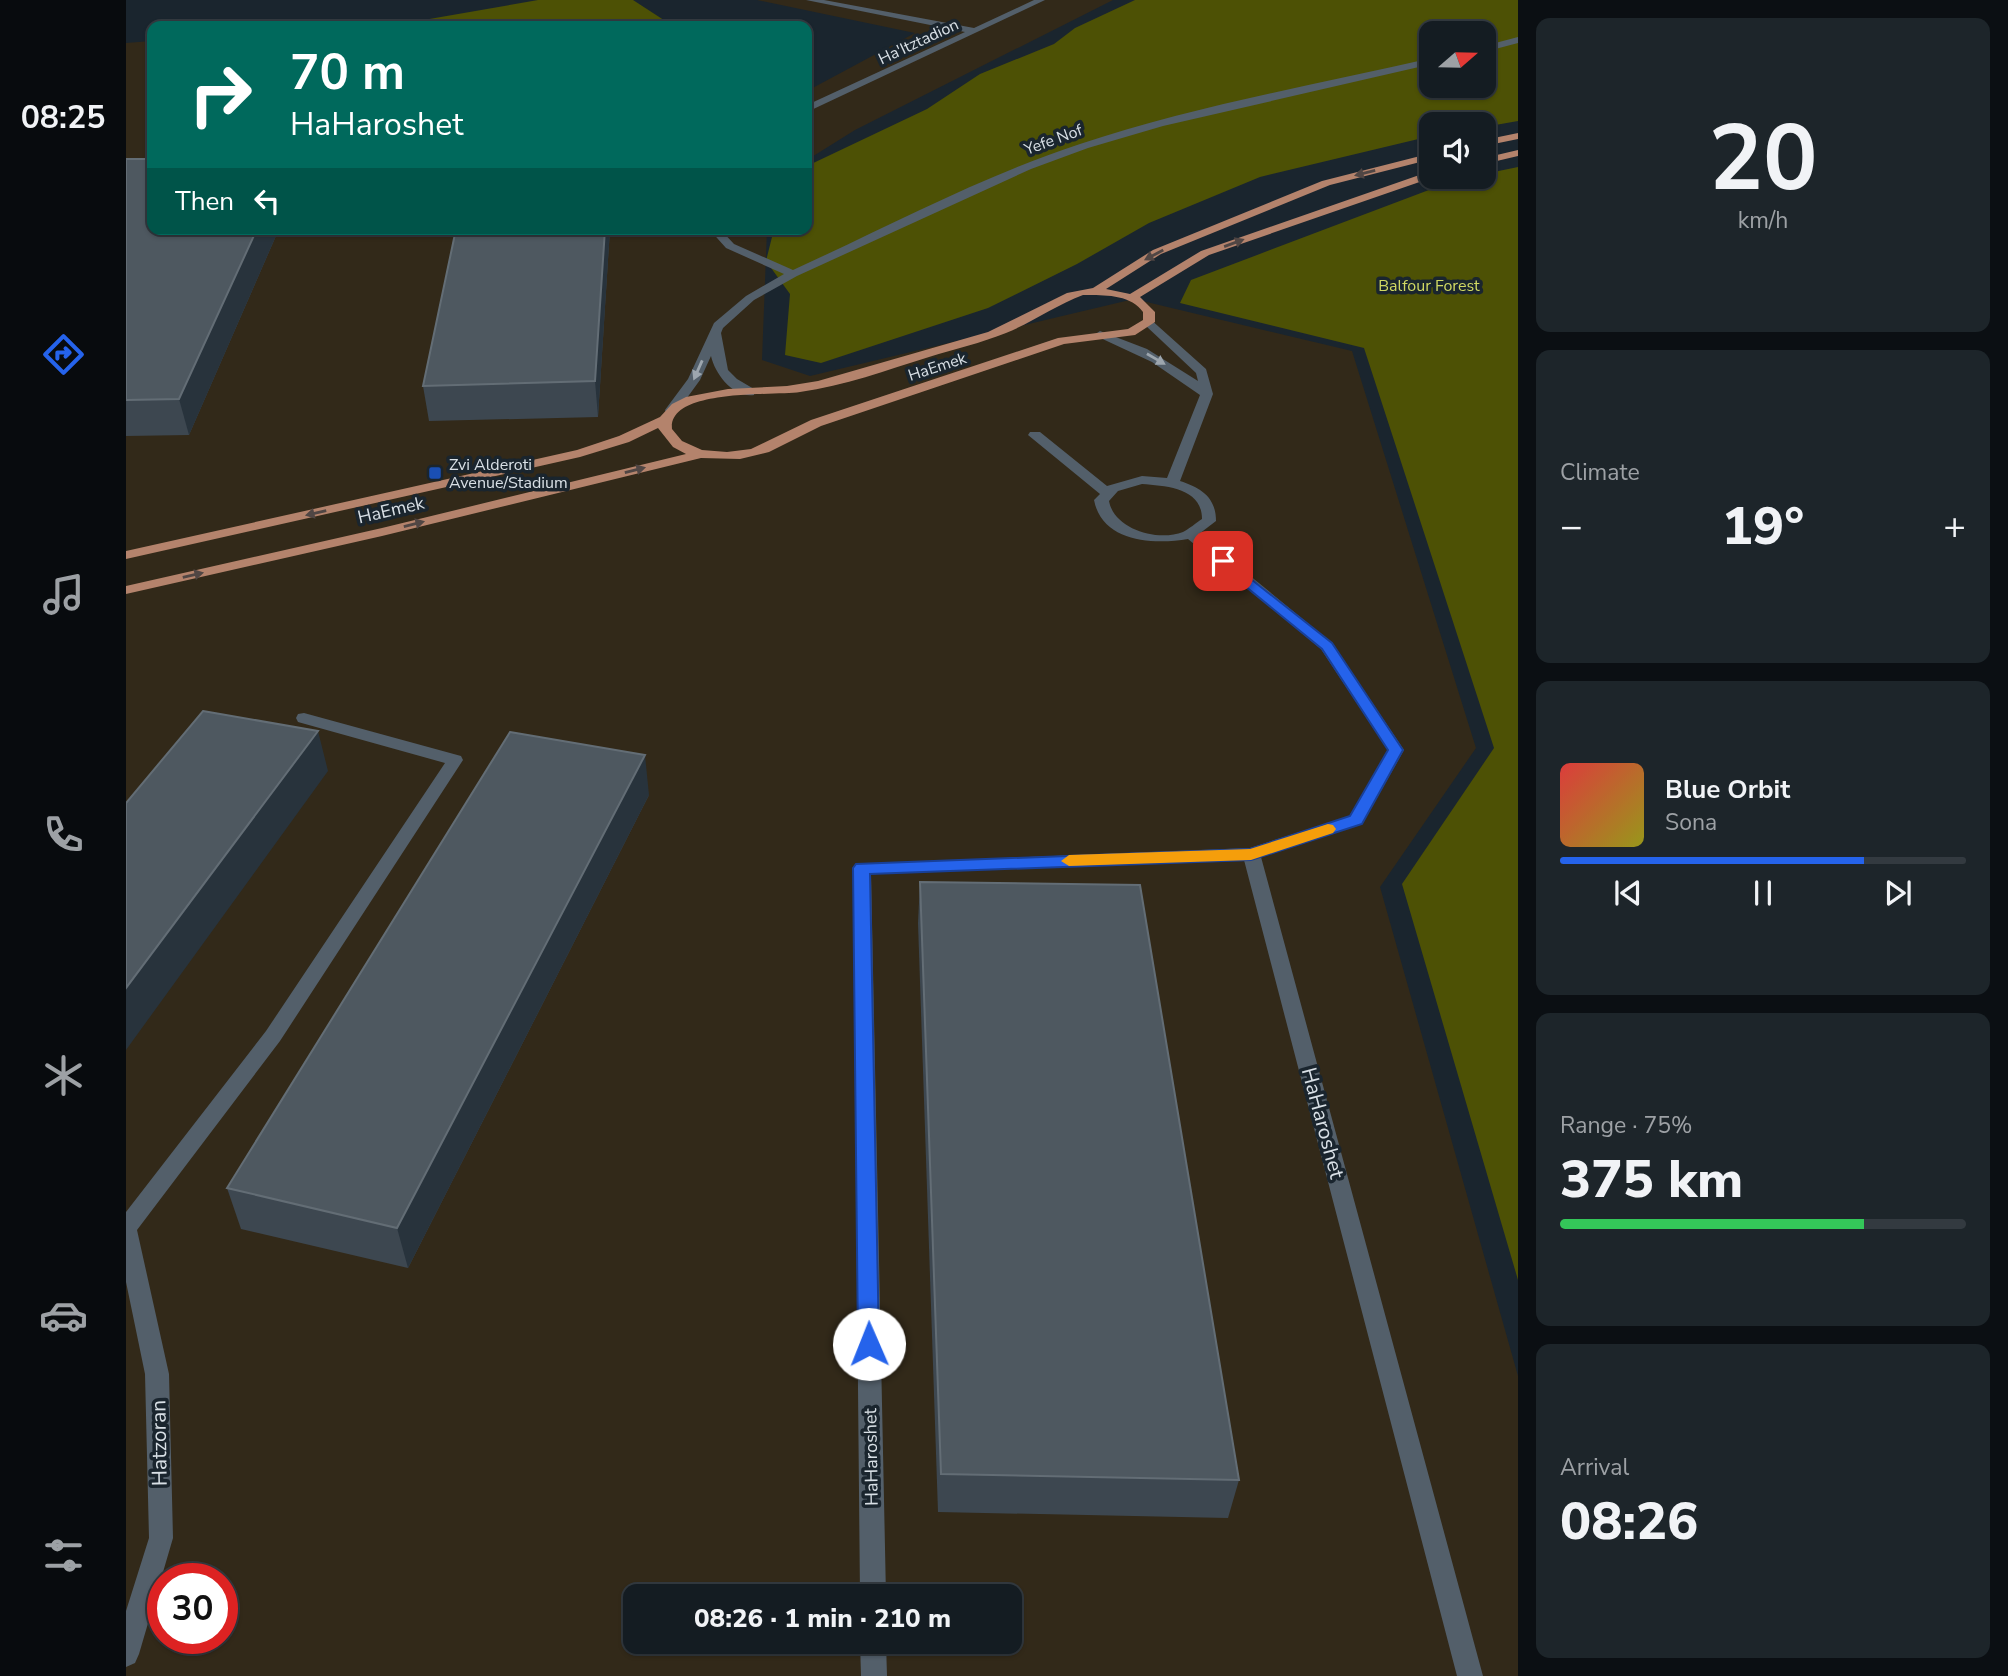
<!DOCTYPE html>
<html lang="en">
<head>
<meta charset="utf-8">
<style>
	body { margin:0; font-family:"Nunito Sans",sans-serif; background:#1d252a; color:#f1f3f6; height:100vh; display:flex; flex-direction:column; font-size:26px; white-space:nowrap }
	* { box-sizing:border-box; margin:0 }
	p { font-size:23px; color:#9da1a5 }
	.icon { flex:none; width:38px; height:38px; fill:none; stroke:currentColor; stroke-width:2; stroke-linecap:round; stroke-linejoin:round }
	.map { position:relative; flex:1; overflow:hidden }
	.panel { display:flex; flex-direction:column; gap:18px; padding:18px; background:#0b0f13; width:490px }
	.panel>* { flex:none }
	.top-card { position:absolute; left:21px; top:21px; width:665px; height:214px; border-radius:14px; box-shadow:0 2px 5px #0004,0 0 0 2px #333a40; background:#00695c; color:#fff; overflow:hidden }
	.needle { width:46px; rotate:70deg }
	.tools { position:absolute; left:1293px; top:21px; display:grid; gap:14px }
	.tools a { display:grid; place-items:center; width:77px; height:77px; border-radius:14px; background:#141c22; box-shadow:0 2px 5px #0004,0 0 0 2px #333a40; font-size:35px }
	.speed { position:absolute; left:21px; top:1563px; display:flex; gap:14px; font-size:35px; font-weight:700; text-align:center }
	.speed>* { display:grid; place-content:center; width:91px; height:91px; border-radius:50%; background:#141c22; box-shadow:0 2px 5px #0004,0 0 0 2px #333a40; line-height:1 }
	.speed .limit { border:10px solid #d22; background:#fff; color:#111 }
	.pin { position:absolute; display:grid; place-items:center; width:60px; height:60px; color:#fff; margin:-30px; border-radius:14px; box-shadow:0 4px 10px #0006 }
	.me { position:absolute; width:77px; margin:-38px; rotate:359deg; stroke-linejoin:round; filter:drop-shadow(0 0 5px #0008) }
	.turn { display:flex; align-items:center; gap:24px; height:147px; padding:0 28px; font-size:32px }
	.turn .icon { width:91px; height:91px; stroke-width:2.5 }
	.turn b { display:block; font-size:49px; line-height:60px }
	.then { display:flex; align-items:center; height:66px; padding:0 28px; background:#0003; gap:14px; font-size:26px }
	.big { font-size:52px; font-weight:800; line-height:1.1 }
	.panel .tile { flex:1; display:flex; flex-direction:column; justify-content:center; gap:10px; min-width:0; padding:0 24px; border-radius:14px; background:#1d252a }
	.panel .dial { align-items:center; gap:0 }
	.dial b { font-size:91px; line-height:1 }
	.song { display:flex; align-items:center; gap:21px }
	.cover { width:84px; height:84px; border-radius:10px; background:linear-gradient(135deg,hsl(0 70% 55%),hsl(60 70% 35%)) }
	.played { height:7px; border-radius:4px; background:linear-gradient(90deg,#2563eb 75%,#333a40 75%) }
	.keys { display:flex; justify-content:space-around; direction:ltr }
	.heat { display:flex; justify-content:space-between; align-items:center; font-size:38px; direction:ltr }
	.charge { height:10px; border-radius:5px; background:linear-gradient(90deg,#34c759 75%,#333a40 0) }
	.trip { position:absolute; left:497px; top:1584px; width:399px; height:70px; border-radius:14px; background:#141c22; box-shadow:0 2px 5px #0004,0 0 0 2px #333a40; font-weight:800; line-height:70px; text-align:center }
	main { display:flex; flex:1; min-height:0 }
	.dock { display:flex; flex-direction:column; width:126px; justify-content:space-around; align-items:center; background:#080b0e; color:#9da1a5 }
	.dock .icon { width:49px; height:49px }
	.dock .on { color:#2563eb }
	.dock b { font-size:32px; color:#f1f3f6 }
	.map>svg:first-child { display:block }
</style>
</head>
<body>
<main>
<nav class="dock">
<b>08:25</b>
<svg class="icon on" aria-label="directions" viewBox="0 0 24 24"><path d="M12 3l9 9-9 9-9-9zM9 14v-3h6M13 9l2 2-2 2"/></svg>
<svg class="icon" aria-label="music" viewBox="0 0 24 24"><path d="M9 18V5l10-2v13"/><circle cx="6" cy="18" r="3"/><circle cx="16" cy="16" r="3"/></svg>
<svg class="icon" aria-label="phone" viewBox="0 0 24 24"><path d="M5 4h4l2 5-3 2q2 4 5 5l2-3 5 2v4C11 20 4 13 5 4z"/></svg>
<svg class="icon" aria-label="climate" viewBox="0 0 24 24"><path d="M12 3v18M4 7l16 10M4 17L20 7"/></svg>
<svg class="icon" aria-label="car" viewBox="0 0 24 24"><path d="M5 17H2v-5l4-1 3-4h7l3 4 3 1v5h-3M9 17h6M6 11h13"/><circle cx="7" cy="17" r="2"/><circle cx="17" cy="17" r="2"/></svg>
<svg class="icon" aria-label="filters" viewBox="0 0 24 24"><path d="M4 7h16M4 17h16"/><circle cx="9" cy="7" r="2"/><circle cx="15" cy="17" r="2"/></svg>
</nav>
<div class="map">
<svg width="1392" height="1676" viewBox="0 0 1392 1676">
	<rect width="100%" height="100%" fill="#1a252e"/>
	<!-- industrial -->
	<g fill="#322919" fill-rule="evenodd">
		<polygon points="631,0 987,0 729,130 681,160 681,91 789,33"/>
		<path d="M26,41V229H641L636,360L684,376L1008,299L1226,351L1350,748L1254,887L1392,1376V1676H0V43ZM37,1578H96V1638H37ZM509,1596H884V1642H509Z"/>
	</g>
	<!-- green -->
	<g fill="#4d5105" fill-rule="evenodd">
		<polygon points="412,0 507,0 547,26 263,26"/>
		<path d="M1009,0H1392V121L1358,127V124H1306L1305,136L1134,177L1023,223L951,264L862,308L695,363L659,355L664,294L640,261L648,229H681V166L801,109L854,74L928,44L949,28ZM1306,33H1358V86H1306Z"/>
		<polygon points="1392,167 1392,1280 1276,884 1368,748 1238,348 1054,303 1065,280 1332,179 1358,177 1358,174"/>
	</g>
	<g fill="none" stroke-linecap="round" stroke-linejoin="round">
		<!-- minor -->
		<g fill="#535f6a" fill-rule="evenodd">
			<polygon points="680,0 698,0 848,28 908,0 919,0 681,112 681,105 839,32"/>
			<polygon points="1392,37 1392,43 1358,52 1358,46"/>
			<path d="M1306,58V64L1037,126L962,148L905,169L671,276L628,300L597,328L595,333L602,370L611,379L628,389V395C607,398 589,374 585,356L574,380L550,413H540L539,410L562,379L588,323L620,296L658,274L600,248L583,229H594L608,244L667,270C761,227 856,176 954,144C1068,106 1189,85 1306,58Z"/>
			<path d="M1023,318L1080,369L1087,394L1054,481C1075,488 1090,497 1090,521L1073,534L1206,643L1278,750L1236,824L1135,857L1357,1676H1331L1118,860L745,874L760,1596H734L727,868L730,864L1124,848L1224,816L1262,750L1195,649L1062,539C1027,545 976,542 968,500L974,494L902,435L904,432H914L981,486L1016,476L1041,478L1074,395L1026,362L968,335L974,331L1021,349L1072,381L1070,373L1019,325L1017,322ZM1016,484C1041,486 1076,488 1076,519C1070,523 1063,529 1057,532C1031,542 988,529 983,501L992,491Z"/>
			<polygon points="178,713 335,756 337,760 154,1041 11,1230 43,1374 47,1538 13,1654 9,1663 0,1667 0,1611 23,1538 19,1374 0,1282 0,1212 140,1031 319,763 172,722 170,718 172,714"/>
			<polygon points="734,1642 760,1642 761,1676 735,1676"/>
		</g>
		<!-- major -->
		<g fill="#b4836c" fill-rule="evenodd">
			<polygon points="1392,133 1392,139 1358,146 1358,140"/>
			<polygon points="1392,150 1392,156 1358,164 1358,158"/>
			<path d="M1306,153V159L1204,185L1035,254L980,289L1004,294L1075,251L1302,172L1306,171V177H1308L1083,255L1014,297L1029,312V322L1009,335L938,344L695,426L643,452L614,459L575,458L256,536L0,594V586L256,528L560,454L547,447L532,428L503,442L454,457L0,559V551L451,450L493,436L534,417L546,404L560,397L602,389L661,386L692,381L862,332L941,293L967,288L1027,250L1196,181ZM957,295C976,295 1005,294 1017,312V320L1002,329L932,338L685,420L625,449L601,452L576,450L556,441L546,429C542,388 648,396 674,392C718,386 761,370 803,357C829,349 855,343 880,333C907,322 930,305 957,295Z"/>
		</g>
	</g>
	<!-- wall -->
	<g fill="#3d4750">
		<polygon points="0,159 26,229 153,229 63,435 0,436"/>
		<polygon points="330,229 484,229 472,417 303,421 297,386"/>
		<polygon points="523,795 282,1268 115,1229 101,1188"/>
		<polygon points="794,882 1113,1480 1102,1518 812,1512 792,923"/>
	</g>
	<!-- shaded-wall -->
	<g fill="#28333c">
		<polygon points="131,229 153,229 63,435 53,399"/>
		<polygon points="479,229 484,229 472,417 469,381"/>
		<polygon points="192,731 202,771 0,1050 0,988"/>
		<polygon points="519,755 523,795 282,1268 271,1228"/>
	</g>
	<!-- building -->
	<g fill="#4e5860" stroke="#636d75" stroke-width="2">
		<polygon points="0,159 26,159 26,229 131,229 53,399 0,400"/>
		<polygon points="330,229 479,229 469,381 297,386"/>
		<polygon points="77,711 192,731 0,988 0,803"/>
		<polygon points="384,732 519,755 271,1228 101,1188"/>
		<polygon points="794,882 1014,885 1113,1480 815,1474"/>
	</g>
	<!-- one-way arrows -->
	<defs><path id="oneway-solid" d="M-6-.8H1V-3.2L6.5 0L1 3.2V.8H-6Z" transform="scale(1.75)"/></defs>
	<g fill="#504644">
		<use href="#oneway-solid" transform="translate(1239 173) rotate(166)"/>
		<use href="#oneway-solid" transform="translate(1108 243) rotate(-20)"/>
		<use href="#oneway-solid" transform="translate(1028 255) rotate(152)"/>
		<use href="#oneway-solid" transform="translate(509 470) rotate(-14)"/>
		<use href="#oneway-solid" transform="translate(190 513) rotate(167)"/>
		<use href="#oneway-solid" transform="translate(288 524) rotate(-14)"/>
		<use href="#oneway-solid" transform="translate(67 575) rotate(-13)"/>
	</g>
	<g fill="#9da6ae">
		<use href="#oneway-solid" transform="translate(1030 359) rotate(30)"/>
		<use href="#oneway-solid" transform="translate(572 370) rotate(114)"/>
	</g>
	<!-- route -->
	<polygon fill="#2563eb" stroke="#184099" stroke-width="2" points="1097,557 1206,643 1277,750 1236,824 1125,860 744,874 753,1344 750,1351 743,1353 736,1351 732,1344 727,868 730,864 1124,849 1224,816 1262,750 1196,649 1092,564 1090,561"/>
	<!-- slow -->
	<polygon fill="#f59e0b" points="1202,824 1207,825 1210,829 1207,833 1125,860 943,866 935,861 943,855 1124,849"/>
	<!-- markers -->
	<rect fill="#1a4fb4" stroke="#1a252e" stroke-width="2.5" x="302" y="466" width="14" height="14" rx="3.5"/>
	<g text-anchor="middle" stroke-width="7" stroke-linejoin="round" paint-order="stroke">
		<!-- far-street labels -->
		<g font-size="16" fill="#d9e0e6" stroke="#1a252e">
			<text transform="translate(792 41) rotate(-25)" y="6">Ha'Itztadion</text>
			<text transform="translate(927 139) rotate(-20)" y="6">Yefe Nof</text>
			<text transform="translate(811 366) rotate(-18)" y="6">HaEmek</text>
		</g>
		<!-- far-park labels -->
		<g font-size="16" fill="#d1d963" stroke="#1a252e">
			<text x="1303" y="291">Balfour Forest</text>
		</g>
		<!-- far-poi labels -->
		<g font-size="16" fill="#d9e0e6" stroke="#1a252e" text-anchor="start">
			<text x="323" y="470">Zvi Alderoti<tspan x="323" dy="18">Avenue/Stadium</tspan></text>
		</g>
		<!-- street labels -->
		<g font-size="18" fill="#d9e0e6" stroke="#1a252e">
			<text transform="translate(265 510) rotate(-13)" y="6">HaEmek</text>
			<text transform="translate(745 1457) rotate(-91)" y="6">HaHaroshet</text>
		</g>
		<!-- near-street labels -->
		<g font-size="21" fill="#d9e0e6" stroke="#1a252e">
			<text transform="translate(1197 1123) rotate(75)" y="7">HaHaroshet</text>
			<text transform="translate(33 1443) rotate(-91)" y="7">Hatzoran</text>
		</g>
	</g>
</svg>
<div class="tools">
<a><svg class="needle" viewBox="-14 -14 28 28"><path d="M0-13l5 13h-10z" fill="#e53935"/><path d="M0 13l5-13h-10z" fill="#9da1a5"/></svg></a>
<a><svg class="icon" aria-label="sound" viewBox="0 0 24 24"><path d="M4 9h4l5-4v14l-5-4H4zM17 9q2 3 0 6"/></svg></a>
</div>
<div class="speed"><div class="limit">30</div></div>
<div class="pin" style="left:1097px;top:561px;background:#d93025"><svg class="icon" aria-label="arrive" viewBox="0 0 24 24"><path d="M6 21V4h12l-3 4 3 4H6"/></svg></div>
<svg class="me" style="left:743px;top:1344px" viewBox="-20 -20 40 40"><circle r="19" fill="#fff"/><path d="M0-13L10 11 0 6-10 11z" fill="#2563eb"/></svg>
<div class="trip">08:26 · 1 min · 210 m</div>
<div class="top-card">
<div class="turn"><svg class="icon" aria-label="right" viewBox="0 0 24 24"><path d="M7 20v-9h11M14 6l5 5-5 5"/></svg><div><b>70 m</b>HaHaroshet</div></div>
<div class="then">Then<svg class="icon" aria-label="left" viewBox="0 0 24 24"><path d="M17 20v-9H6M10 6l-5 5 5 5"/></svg></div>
</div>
</div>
<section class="panel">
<div class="tile dial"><b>20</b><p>km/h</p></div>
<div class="tile"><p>Climate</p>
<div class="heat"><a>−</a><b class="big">19°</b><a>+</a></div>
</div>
<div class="tile">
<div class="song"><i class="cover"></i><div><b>Blue Orbit</b><p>Sona</p></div></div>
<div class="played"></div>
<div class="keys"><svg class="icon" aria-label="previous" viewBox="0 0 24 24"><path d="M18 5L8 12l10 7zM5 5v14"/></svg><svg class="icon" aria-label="pause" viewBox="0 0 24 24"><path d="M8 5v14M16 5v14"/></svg><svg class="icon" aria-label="next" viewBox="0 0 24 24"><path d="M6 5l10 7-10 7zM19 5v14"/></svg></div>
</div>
<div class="tile"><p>Range · 75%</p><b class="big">375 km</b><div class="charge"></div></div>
<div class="tile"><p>Arrival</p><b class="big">08:26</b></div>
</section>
</main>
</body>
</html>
